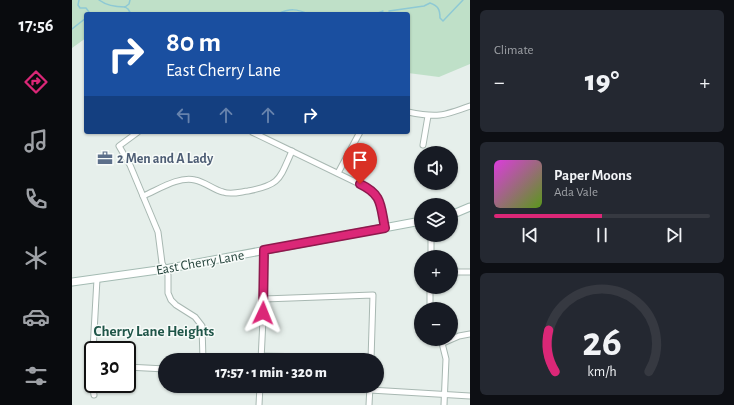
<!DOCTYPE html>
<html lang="en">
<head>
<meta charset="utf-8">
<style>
	body { margin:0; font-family:"Alegreya Sans",sans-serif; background:#242831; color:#f1f3f6; height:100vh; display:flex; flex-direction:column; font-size:15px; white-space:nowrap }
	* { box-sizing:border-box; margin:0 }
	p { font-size:13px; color:#9ea1a6 }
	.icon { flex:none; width:22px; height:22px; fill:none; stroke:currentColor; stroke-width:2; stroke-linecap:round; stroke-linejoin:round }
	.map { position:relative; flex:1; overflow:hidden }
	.panel { display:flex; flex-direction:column; gap:10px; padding:10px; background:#0d0f14; width:264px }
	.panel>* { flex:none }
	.banner { position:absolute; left:12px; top:12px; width:326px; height:122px; border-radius:4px; box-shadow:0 1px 3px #0004; background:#1a4fa0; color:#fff; overflow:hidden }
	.fabs { position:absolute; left:342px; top:146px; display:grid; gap:8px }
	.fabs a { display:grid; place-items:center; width:44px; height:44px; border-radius:50%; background:#171b24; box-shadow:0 1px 3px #0004; font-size:20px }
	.speed { position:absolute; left:12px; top:341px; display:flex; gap:8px; font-size:20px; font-weight:700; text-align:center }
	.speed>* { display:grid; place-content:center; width:52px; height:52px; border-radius:50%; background:#171b24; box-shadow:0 1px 3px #0004; line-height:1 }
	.speed .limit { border:2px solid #111; border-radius:6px; background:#fff; color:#111 }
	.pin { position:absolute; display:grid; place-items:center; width:34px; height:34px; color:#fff; margin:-41px -17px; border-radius:50% 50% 50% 0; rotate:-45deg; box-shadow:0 0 4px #0007 }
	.pin .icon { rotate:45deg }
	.me { position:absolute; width:44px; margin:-22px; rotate:2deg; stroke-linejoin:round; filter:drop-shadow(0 0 3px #0008) }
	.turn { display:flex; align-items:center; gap:14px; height:84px; padding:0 16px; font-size:18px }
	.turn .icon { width:52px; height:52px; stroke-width:2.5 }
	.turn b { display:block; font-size:28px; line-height:34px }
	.lanes { display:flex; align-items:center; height:38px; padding:0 16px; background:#0003; justify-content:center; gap:20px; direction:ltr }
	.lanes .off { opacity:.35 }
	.big { font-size:30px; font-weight:800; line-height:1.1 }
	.panel .widget { flex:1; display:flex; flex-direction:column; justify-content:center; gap:6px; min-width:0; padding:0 14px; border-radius:6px; background:#242831 }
	.panel .dial { align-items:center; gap:0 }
	.dial svg { height:104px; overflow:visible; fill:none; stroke:#363941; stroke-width:7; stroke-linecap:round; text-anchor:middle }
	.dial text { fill:#f1f3f6; stroke:none }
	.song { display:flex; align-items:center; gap:12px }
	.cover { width:48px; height:48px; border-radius:6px; background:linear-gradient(135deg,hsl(300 70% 55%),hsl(90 70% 35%)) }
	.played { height:4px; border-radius:2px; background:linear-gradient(90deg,#db2777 50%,#363941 50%) }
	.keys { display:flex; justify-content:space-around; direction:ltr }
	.heat { display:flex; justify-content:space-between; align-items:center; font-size:22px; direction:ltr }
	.trip { position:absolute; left:86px; top:353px; width:226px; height:40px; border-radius:20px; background:#171b24; box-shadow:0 1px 3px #0004; font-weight:800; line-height:40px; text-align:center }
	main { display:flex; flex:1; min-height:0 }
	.menu { display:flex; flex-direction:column; width:72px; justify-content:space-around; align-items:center; background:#090b0e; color:#9ea1a6 }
	.menu .icon { width:28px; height:28px }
	.menu .on { color:#db2777 }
	.menu b { font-size:18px; color:#f1f3f6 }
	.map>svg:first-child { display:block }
</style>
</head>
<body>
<main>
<nav class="menu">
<b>17:56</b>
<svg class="icon on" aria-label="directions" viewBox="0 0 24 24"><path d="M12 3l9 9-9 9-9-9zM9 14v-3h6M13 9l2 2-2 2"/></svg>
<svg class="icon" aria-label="music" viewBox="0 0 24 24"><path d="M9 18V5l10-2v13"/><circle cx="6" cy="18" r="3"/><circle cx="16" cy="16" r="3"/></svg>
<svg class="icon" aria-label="phone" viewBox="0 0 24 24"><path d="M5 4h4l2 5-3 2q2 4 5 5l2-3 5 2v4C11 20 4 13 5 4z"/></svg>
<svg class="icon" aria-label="climate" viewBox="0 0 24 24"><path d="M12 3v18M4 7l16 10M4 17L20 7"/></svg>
<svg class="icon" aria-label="car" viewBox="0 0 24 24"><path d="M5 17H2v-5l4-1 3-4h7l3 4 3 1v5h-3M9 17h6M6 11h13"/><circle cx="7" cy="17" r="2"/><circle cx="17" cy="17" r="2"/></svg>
<svg class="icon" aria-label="filters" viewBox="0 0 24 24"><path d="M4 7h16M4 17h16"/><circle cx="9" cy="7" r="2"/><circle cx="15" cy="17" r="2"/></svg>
</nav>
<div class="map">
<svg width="398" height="405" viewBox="0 0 398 405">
	<rect width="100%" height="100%" fill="#e6efeb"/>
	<!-- green -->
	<polygon fill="#bfe0c8" points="0,0 398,0 398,64 367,77 336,73 336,14 14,14 14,38 0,48"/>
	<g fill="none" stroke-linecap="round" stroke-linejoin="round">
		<!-- stream -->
		<g stroke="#8ec9d4" stroke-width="1.5">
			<polyline points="7,0 6,5 8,8 14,8 17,12 16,14"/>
			<path d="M27,0C35,6 43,7 53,7"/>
			<polyline points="53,7 56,9 59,14"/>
			<polyline points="53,7 57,4 58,0"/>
			<path d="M317,11L352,6L358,3C366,6 368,9 368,18L371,21L391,0"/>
			<path d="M206,14C218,8 225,9 237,14"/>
			<polyline points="304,14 311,11"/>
			<polyline points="0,29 14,18"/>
		</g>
		<!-- street casing -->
		<g stroke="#a8b8b2" stroke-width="7">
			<g id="street">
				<path d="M336,112C365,118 371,116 398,106"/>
				<polyline points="66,132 47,146 58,165 86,232 90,263 96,275 96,293 99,300 104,305 123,317 130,326 131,360"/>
				<polyline points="180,132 300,190 306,197 313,228"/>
				<polyline points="351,145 356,116"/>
				<polyline points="266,173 288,132"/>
				<path d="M71,196C86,190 106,176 123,180C133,182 142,190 151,192C159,195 168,192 176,191C208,185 207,180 220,151"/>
				<polyline points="359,257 359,235"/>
				<polyline points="379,272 398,272"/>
				<polyline points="358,287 358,309"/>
				<polyline points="192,299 301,295 299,360"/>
				<polyline points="369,339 374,359 372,405"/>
				<polyline points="371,343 387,336 398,334"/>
				<polyline points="21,350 25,279"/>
				<polyline points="189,356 238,357"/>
				<polyline points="21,358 20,382 22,395"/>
				<polyline points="189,360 192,299 192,250"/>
				<polyline points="55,367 93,369"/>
				<polyline points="298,390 398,396"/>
				<polyline points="187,405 188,386"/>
				<polyline points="297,405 298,386"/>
			</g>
		</g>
		<!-- secondary casing -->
		<g stroke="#a4bbb3" stroke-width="9">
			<g id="secondary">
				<polyline points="379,215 398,207"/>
				<polyline points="0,282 93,269 349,221"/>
			</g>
		</g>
		<!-- street -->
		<use href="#street" stroke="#fff" stroke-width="5"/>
		<!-- secondary -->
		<use href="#secondary" stroke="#fff" stroke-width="7"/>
	</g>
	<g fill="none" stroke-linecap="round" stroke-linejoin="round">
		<!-- route casing -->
		<g stroke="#8e194d" stroke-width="10">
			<path id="route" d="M191,313L192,250L313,228C308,205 311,195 288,184"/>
		</g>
		<!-- route -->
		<use href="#route" stroke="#db2777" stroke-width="7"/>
	</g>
	<!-- icons -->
	<defs>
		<g id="office-bare" transform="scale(1.2)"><path d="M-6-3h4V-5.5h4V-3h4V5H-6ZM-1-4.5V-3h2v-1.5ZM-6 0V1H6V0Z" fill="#5c6f8a" stroke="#f7fbf9" stroke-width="2.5" paint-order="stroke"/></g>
	</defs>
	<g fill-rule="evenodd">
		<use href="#office-bare" x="33" y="158"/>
	</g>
	<g text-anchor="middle" stroke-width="3" stroke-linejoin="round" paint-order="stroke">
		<!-- service labels -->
		<g font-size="14" font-weight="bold" fill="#4e5e75" stroke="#f7fbf9" text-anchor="start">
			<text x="45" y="163">2 Men and A Lady</text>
		</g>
		<!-- street labels -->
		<g font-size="14" fill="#24423a" stroke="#f7fbf9">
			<text transform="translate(128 262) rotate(-10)" y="5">East Cherry Lane</text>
		</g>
		<!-- neighbourhood labels -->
		<g font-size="15" font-weight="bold" fill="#1f5548" stroke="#f7fbf9">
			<text x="82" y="336">Cherry Lane Heights</text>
		</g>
	</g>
</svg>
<div class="fabs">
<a><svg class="icon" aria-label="sound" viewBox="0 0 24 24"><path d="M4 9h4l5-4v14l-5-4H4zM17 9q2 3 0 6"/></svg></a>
<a><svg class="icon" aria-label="layers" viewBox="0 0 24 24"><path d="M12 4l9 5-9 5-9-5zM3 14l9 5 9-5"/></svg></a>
<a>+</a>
<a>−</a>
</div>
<div class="speed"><div class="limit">30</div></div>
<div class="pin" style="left:288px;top:184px;background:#d93025"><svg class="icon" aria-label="arrive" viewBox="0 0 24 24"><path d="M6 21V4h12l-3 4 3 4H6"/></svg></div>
<svg class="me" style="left:191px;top:313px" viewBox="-20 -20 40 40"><path d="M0-17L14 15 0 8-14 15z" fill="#db2777" stroke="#fff" stroke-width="4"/></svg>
<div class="trip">17:57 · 1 min · 320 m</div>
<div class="banner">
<div class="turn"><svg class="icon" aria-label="right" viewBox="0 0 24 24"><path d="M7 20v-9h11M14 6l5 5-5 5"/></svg><div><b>80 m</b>East Cherry Lane</div></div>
<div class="lanes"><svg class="icon off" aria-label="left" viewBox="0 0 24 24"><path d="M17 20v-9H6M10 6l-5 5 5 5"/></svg><svg class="icon off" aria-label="ahead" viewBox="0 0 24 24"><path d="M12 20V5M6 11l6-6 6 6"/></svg><svg class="icon off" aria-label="ahead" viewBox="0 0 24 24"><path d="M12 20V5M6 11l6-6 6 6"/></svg><svg class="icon" aria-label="right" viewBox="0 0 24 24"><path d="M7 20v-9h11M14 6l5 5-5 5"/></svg></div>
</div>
</div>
<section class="panel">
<div class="widget"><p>Climate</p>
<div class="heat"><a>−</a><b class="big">19°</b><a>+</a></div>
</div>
<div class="widget">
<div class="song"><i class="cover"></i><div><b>Paper Moons</b><p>Ada Vale</p></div></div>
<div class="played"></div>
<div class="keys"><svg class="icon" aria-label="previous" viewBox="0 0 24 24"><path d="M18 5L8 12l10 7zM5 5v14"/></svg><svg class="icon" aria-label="pause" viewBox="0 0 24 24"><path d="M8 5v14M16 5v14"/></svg><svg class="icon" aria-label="next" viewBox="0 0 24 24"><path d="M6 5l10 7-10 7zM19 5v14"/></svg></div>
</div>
<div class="widget dial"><svg viewBox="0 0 100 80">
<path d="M14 69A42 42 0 1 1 86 69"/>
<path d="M14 69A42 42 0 0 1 9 37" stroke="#db2777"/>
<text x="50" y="56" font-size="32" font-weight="700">26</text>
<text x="50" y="72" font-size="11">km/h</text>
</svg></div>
</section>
</main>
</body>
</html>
